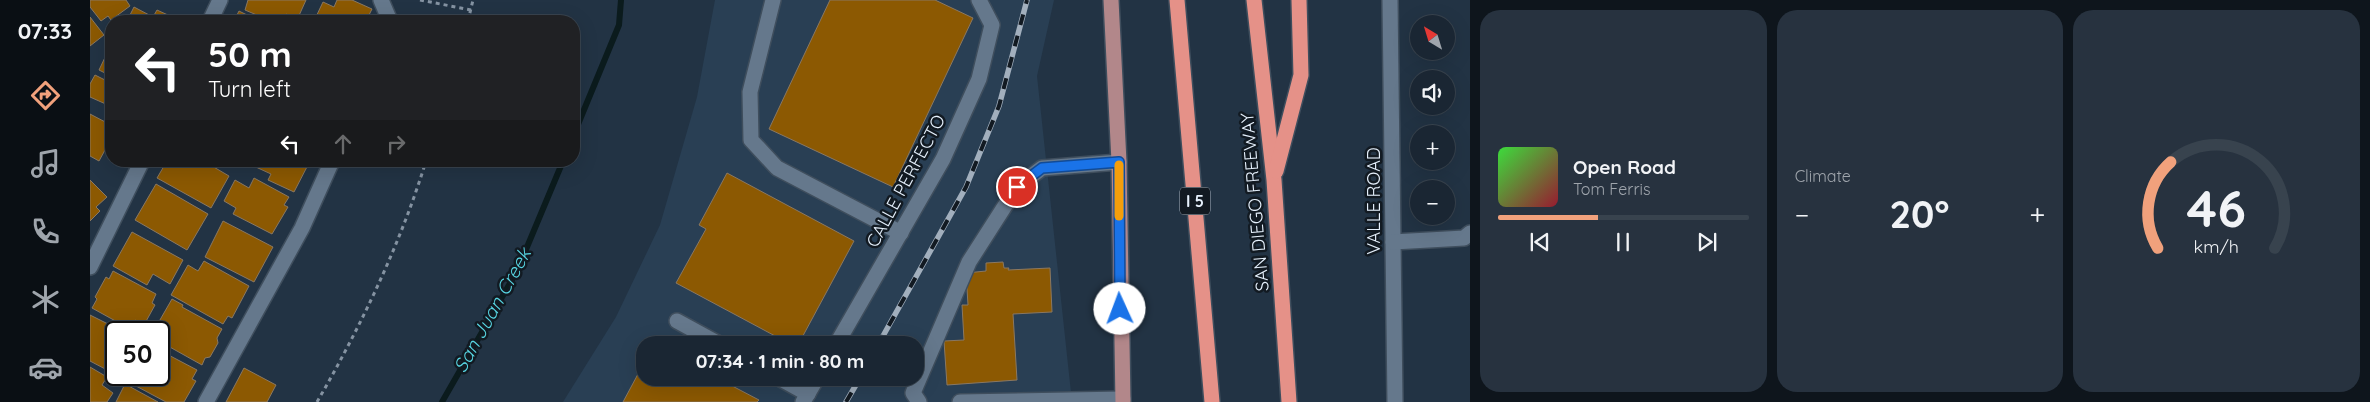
<!DOCTYPE html>
<html lang="en">
<head>
<meta charset="utf-8">
<style>
	body { margin:0; font-family:Quicksand,sans-serif; background:#27323f; color:#f1f3f6; height:100vh; display:flex; flex-direction:column; font-size:19px; white-space:nowrap }
	* { box-sizing:border-box; margin:0 }
	p { font-size:16px; color:#9fa5ac }
	.icon { flex:none; width:28px; height:28px; fill:none; stroke:currentColor; stroke-width:2; stroke-linecap:round; stroke-linejoin:round }
	.map { position:relative; flex:1; overflow:hidden }
	.drawer { display:flex; flex-direction:column; gap:10px; padding:10px; background:#0e151c; width:900px }
	.drawer>* { flex:none }
	.top-card { position:absolute; left:15px; top:15px; width:475px; height:152px; border-radius:20px; box-shadow:0 5px 20px #0002,0 0 0 1px #38434e; background:#202124; color:#fff; overflow:hidden }
	.needle { width:32px; rotate:322deg }
	.buttons { position:absolute; left:1320px; top:15px; display:grid; gap:10px }
	.buttons a { display:grid; place-items:center; width:45px; height:45px; border-radius:50%; background:#1a2633; box-shadow:0 5px 20px #0002,0 0 0 1px #38434e; font-size:25px }
	.speed { position:absolute; left:15px; top:321px; display:flex; gap:10px; font-size:25px; font-weight:700; text-align:center }
	.speed>* { display:grid; place-content:center; width:65px; height:65px; border-radius:50%; background:#1a2633; box-shadow:0 5px 20px #0002,0 0 0 1px #38434e; line-height:1 }
	.speed .limit { border:2px solid #111; border-radius:8px; background:#fff; color:#111 }
	.pin { position:absolute; display:grid; place-items:center; width:42px; height:42px; color:#fff; margin:-21px; border:2px solid #fff; border-radius:50%; box-shadow:0 1px 5px #0007 }
	.me { position:absolute; width:55px; margin:-28px; rotate:358deg; stroke-linejoin:round; filter:drop-shadow(0 0 4px #0008) }
	.turn { display:flex; align-items:center; gap:18px; height:105px; padding:0 20px; font-size:22px }
	.turn .icon { width:65px; height:65px; stroke-width:2.5 }
	.turn b { display:block; font-size:35px; line-height:42px }
	.lanes { display:flex; align-items:center; height:48px; padding:0 20px; background:#0003; justify-content:center; gap:25px; direction:ltr }
	.lanes .off { opacity:.35 }
	.big { font-size:38px; font-weight:700; line-height:1.1 }
	.drawer .widget { flex:1; display:flex; flex-direction:column; justify-content:center; gap:8px; min-width:0; padding:0 18px; border-radius:20px; background:#27323f }
	.drawer .dial { align-items:center; gap:0 }
	.dial svg { height:130px; overflow:visible; fill:none; stroke:#38434e; stroke-width:7; stroke-linecap:round; text-anchor:middle }
	.dial text { fill:#f1f3f6; stroke:none }
	.song { display:flex; align-items:center; gap:15px }
	.cover { width:60px; height:60px; border-radius:8px; background:linear-gradient(135deg,hsl(120 70% 55%),hsl(350 70% 35%)) }
	.played { height:5px; border-radius:2px; background:linear-gradient(90deg,#f1a17c 40%,#38434e 40%) }
	.keys { display:flex; justify-content:space-around; direction:ltr }
	.heat { display:flex; justify-content:space-between; align-items:center; font-size:28px; direction:ltr }
	.drawer .tiles { flex:1; display:grid; gap:10px; grid-template-columns:repeat(3,1fr) }
	.trip { position:absolute; left:546px; top:336px; width:288px; height:50px; border-radius:20px; background:#1a2633; box-shadow:0 5px 20px #0002,0 0 0 1px #38434e; font-weight:700; line-height:50px; text-align:center }
	main { display:flex; flex:1; min-height:0 }
	.menu { display:flex; flex-direction:column; width:90px; justify-content:space-around; align-items:center; background:#0a0f14; color:#9fa5ac }
	.menu .icon { width:35px; height:35px }
	.menu .on { color:#f1a17c }
	.menu b { font-size:22px; color:#f1f3f6 }
	.map>svg:first-child { display:block }
</style>
</head>
<body>
<main>
<nav class="menu">
<b>07:33</b>
<svg class="icon on" aria-label="directions" viewBox="0 0 24 24"><path d="M12 3l9 9-9 9-9-9zM9 14v-3h6M13 9l2 2-2 2"/></svg>
<svg class="icon" aria-label="music" viewBox="0 0 24 24"><path d="M9 18V5l10-2v13"/><circle cx="6" cy="18" r="3"/><circle cx="16" cy="16" r="3"/></svg>
<svg class="icon" aria-label="phone" viewBox="0 0 24 24"><path d="M5 4h4l2 5-3 2q2 4 5 5l2-3 5 2v4C11 20 4 13 5 4z"/></svg>
<svg class="icon" aria-label="climate" viewBox="0 0 24 24"><path d="M12 3v18M4 7l16 10M4 17L20 7"/></svg>
<svg class="icon" aria-label="car" viewBox="0 0 24 24"><path d="M5 17H2v-5l4-1 3-4h7l3 4 3 1v5h-3M9 17h6M6 11h13"/><circle cx="7" cy="17" r="2"/><circle cx="17" cy="17" r="2"/></svg>
</nav>
<div class="map">
<svg width="1380" height="402" viewBox="0 0 1380 402">
	<rect width="100%" height="100%" fill="#234"/>
	<!-- built -->
	<path fill="#293f54" fill-rule="evenodd" d="M625,0H964L947,76L982,402H473L526,317L570,225L607,97ZM555,345H825V378H555Z"/>
	<g fill="none" stroke-linecap="round" stroke-linejoin="round">
		<!-- stream -->
		<g stroke="#0b1b1d" stroke-width="6">
			<polyline points="484,134 529,25 531,0"/>
			<polyline points="352,402 427,271 473,161"/>
		</g>
	</g>
	<!-- building -->
	<g fill="#8c5902" stroke="#8a7862">
		<polygon points="0,0 36,0 40,6 21,20 18,16 11,21 0,7"/>
		<polygon points="158,0 216,0 207,20 196,14 192,21 181,21 155,10"/>
		<polygon points="247,0 262,0 282,9 277,19 281,21 224,21 233,2 244,7"/>
		<polygon points="740,0 845,0 883,18 803,187 679,129"/>
		<polygon points="44,7 63,17 67,10 91,21 37,21"/>
		<polygon points="149,11 163,18 162,20 164,21 144,21"/>
		<polygon points="0,17 14,35 0,46"/>
		<polygon points="21,45 21,76 9,70"/>
		<polygon points="5,75 21,83 21,115 15,112 18,105 0,97 0,84"/>
		<polygon points="0,114 21,125 21,154 15,150 9,161 0,156"/>
		<polygon points="77,161 125,161 122,166 139,176 121,208 67,178"/>
		<polygon points="220,161 204,192 178,180 181,174 155,162"/>
		<polygon points="637,173 764,241 708,345 702,345 586,283 616,229 609,225"/>
		<polygon points="164,178 199,197 194,205 198,207 182,234 143,214 146,208 134,201 145,180 159,188"/>
		<polygon points="0,180 17,197 6,207 10,211 0,221"/>
		<polygon points="66,184 118,214 97,250 45,220"/>
		<polygon points="133,221 183,247 164,282 115,257"/>
		<polygon points="42,232 93,260 80,284 63,274 57,285 23,266"/>
		<polygon points="114,261 159,286 142,318 138,316 133,324 81,295 98,265 108,271"/>
		<polygon points="913,262 914,268 919,268 918,270 960,268 962,312 923,314 927,380 857,385 854,341 874,340 872,305 878,305 876,273 896,271 896,263"/>
		<polygon points="23,271 66,294 62,303 65,305 54,325 45,320 40,329 2,308 7,299 5,297 16,277 19,279"/>
		<polygon points="82,299 93,305 92,307 132,329 127,338 128,343 120,357 115,358 112,365 69,341 69,332 63,332"/>
		<polygon points="0,315 30,330 26,332 26,364 23,362 19,371 0,361"/>
		<polygon points="69,350 107,370 102,379 106,381 94,402 76,402 46,386 50,379 43,375 69,375"/>
		<polygon points="555,361 555,378 627,378 669,400 667,402 533,402"/>
		<polygon points="0,367 17,377 12,385 23,393 17,402 0,402"/>
		<polygon points="154,368 186,385 177,402 136,402"/>
		<polygon points="35,384 68,402 26,402"/>
	</g>
	<g fill="none" stroke-linecap="round" stroke-linejoin="round">
		<!-- minor casing -->
		<g stroke="#3f4e5d" stroke-width="18">
			<g id="minor">
				<polyline points="291,0 300,21"/>
				<polyline points="683,0 660,92 661,140 687,168 811,233"/>
				<polyline points="1300,0 1305,402"/>
				<polyline points="120,21 130,0"/>
				<polyline points="1303,242 1374,238 1380,233"/>
				<polyline points="0,267 52,161"/>
				<polyline points="587,321 631,345"/>
				<polyline points="746,345 853,159 889,79 902,25 889,0"/>
				<polyline points="689,378 718,394"/>
				<polyline points="116,402 212,228 242,161"/>
				<polyline points="713,402 727,378"/>
				<polyline points="829,402 823,393 879,262 927,187 952,168 1029,162"/>
				<polyline points="870,402 1033,399"/>
			</g>
		</g>
		<!-- major casing -->
		<g stroke="#3f4e5d" stroke-width="18">
			<polyline id="major" points="1021,0 1029,162 1033,402"/>
		</g>
		<!-- highway casing -->
		<g stroke="#3f4e5d" stroke-width="18">
			<g id="highway">
				<polyline points="1087,0 1122,402"/>
				<polyline points="1164,0 1184,180 1199,402"/>
				<polyline points="1186,171 1211,75 1209,0"/>
			</g>
		</g>
		<!-- path -->
		<g stroke="#8593a2" stroke-width="3" stroke-dasharray="4 4" stroke-linecap="butt">
			<polyline points="330,0 381,10"/>
			<polyline points="378,21 383,0"/>
			<path d="M227,402C271,326 310,245 336,161"/>
		</g>
		<!-- minor -->
		<use href="#minor" stroke="#65788c" stroke-width="15"/>
		<!-- major -->
		<use href="#major" stroke="#b2878a" stroke-width="15"/>
		<!-- highway -->
		<use href="#highway" stroke="#e59188" stroke-width="15"/>
		<!-- rail casing -->
		<g stroke="#a2afbd" stroke-width="5.5">
			<g id="rail">
				<polyline points="788,345 876,187 909,106 937,0"/>
				<polyline points="756,402 770,378"/>
			</g>
		</g>
		<!-- rail -->
		<use href="#rail" stroke="#121a22" stroke-width="4" stroke-dasharray="11" stroke-linecap="butt"/>
	</g>
	<g fill="none" stroke-linecap="round" stroke-linejoin="round">
		<!-- route casing -->
		<g stroke="#114b97" stroke-width="12">
			<polyline id="route" points="927,187 952,168 1029,162 1030,309"/>
		</g>
		<!-- route -->
		<use href="#route" stroke="#1a73e8" stroke-width="9"/>
		<!-- slow -->
		<polyline stroke="#f59e0b" stroke-width="9" points="1029,216 1029,165"/>
	</g>
	<g text-anchor="middle" stroke-width="5" stroke-linejoin="round" paint-order="stroke">
		<!-- shield labels -->
		<rect fill="#121a22" stroke="#a6b0bb" stroke-width="1" x="1090" y="187.5" width="30" height="27" rx="4"/>
		<g font-size="16" font-weight="bold" fill="#e6f1fd">
			<text x="1105" y="207">I 5</text>
		</g>
		<!-- street labels -->
		<g font-size="18" fill="#e6f1fd" stroke="#121a22">
			<text transform="translate(816 181) rotate(-62)" y="6">CALLE PERFECTO</text>
			<text transform="translate(1284 201) rotate(-90)" y="6">VALLE ROAD</text>
			<text transform="translate(1165 202) rotate(-95)" y="6">SAN DIEGO FREEWAY</text>
		</g>
		<!-- water labels -->
		<g font-size="19" font-style="italic" fill="#58d6e3" stroke="#121a22">
			<text transform="translate(402 310) rotate(-61)" y="7">San Juan Creek</text>
		</g>
	</g>
</svg>
<div class="buttons">
<a><svg class="needle" viewBox="-14 -14 28 28"><path d="M0-13l5 13h-10z" fill="#e53935"/><path d="M0 13l5-13h-10z" fill="#9fa5ac"/></svg></a>
<a><svg class="icon" aria-label="sound" viewBox="0 0 24 24"><path d="M4 9h4l5-4v14l-5-4H4zM17 9q2 3 0 6"/></svg></a>
<a>+</a>
<a>−</a>
</div>
<div class="speed"><div class="limit">50</div></div>
<div class="pin" style="left:927px;top:187px;background:#d93025"><svg class="icon" aria-label="arrive" viewBox="0 0 24 24"><path d="M6 21V4h12l-3 4 3 4H6"/></svg></div>
<svg class="me" style="left:1030px;top:309px" viewBox="-20 -20 40 40"><circle r="19" fill="#fff"/><path d="M0-13L10 11 0 6-10 11z" fill="#1a73e8"/></svg>
<div class="trip">07:34 · 1 min · 80 m</div>
<div class="top-card">
<div class="turn"><svg class="icon" aria-label="left" viewBox="0 0 24 24"><path d="M17 20v-9H6M10 6l-5 5 5 5"/></svg><div><b>50 m</b>Turn left</div></div>
<div class="lanes"><svg class="icon" aria-label="left" viewBox="0 0 24 24"><path d="M17 20v-9H6M10 6l-5 5 5 5"/></svg><svg class="icon off" aria-label="ahead" viewBox="0 0 24 24"><path d="M12 20V5M6 11l6-6 6 6"/></svg><svg class="icon off" aria-label="right" viewBox="0 0 24 24"><path d="M7 20v-9h11M14 6l5 5-5 5"/></svg></div>
</div>
</div>
<section class="drawer">
<div class="tiles">
<div class="widget">
<div class="song"><i class="cover"></i><div><b>Open Road</b><p>Tom Ferris</p></div></div>
<div class="played"></div>
<div class="keys"><svg class="icon" aria-label="previous" viewBox="0 0 24 24"><path d="M18 5L8 12l10 7zM5 5v14"/></svg><svg class="icon" aria-label="pause" viewBox="0 0 24 24"><path d="M8 5v14M16 5v14"/></svg><svg class="icon" aria-label="next" viewBox="0 0 24 24"><path d="M6 5l10 7-10 7zM19 5v14"/></svg></div>
</div>
<div class="widget"><p>Climate</p>
<div class="heat"><a>−</a><b class="big">20°</b><a>+</a></div>
</div>
<div class="widget dial"><svg viewBox="0 0 100 80">
<path d="M14 69A42 42 0 1 1 86 69"/>
<path d="M14 69A42 42 0 0 1 22 16" stroke="#f1a17c"/>
<text x="50" y="56" font-size="32" font-weight="700">46</text>
<text x="50" y="72" font-size="11">km/h</text>
</svg></div>
</div>
</section>
</main>
</body>
</html>
